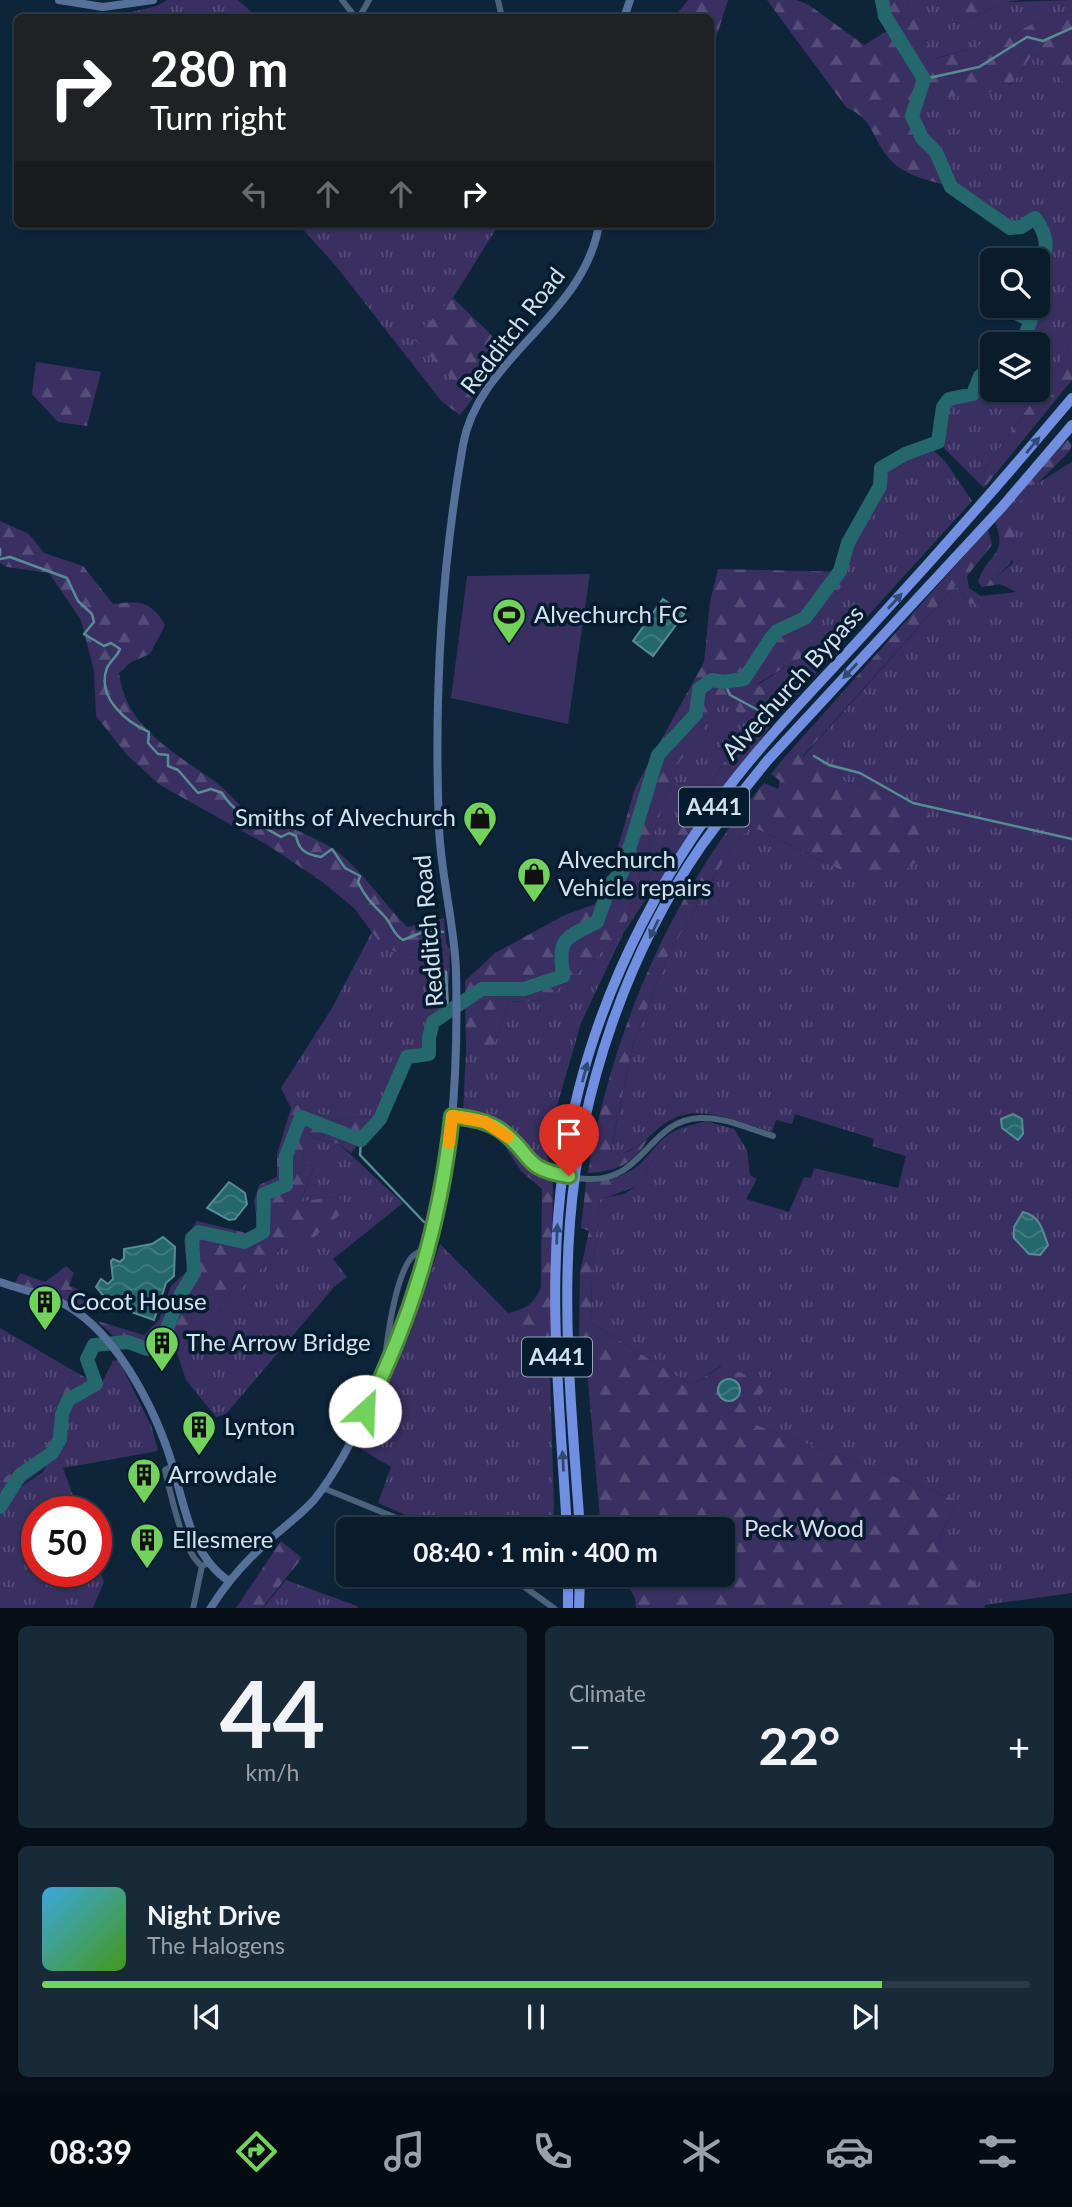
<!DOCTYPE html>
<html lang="en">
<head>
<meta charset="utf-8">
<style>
	body { margin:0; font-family:Lato,sans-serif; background:#182937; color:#f1f3f6; height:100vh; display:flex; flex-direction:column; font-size:26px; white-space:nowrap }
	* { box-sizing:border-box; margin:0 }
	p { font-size:23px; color:#99a1a9 }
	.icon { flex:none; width:38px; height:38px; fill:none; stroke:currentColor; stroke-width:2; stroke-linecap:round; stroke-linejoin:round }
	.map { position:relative; height:1608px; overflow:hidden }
	.drawer { display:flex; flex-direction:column; gap:18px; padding:18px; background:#060f18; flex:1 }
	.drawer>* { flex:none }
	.banner { position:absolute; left:14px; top:14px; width:700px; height:214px; border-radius:10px; box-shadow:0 2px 5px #0004,0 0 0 2px #2a3a47; background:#202124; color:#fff; overflow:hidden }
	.buttons { position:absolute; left:980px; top:248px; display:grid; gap:14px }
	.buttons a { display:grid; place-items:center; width:70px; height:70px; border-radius:10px; background:#0a1c2b; box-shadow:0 2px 5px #0004,0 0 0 2px #2a3a47; font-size:35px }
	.speed { position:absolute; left:21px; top:1496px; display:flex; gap:14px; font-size:35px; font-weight:700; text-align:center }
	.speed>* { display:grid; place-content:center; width:91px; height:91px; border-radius:50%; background:#0a1c2b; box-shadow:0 2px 5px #0004,0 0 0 2px #2a3a47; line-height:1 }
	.speed .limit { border:10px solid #d22; background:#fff; color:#111 }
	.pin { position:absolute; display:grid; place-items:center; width:60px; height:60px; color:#fff; margin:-72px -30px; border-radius:50% 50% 50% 0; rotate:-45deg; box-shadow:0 0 7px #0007 }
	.pin .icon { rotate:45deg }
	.me { position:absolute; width:77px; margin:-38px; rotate:25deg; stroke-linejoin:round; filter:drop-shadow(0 0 5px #0008) }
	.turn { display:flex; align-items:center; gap:24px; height:147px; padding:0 21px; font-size:32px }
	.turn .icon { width:91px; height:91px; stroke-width:2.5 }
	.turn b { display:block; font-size:49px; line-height:60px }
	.lanes { display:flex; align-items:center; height:66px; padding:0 21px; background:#0003; justify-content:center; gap:35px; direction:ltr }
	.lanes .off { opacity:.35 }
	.big { font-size:52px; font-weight:700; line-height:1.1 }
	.drawer .widget { flex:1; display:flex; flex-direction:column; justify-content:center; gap:10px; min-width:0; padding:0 24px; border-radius:10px; background:#182937 }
	.drawer .dial { align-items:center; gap:0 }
	.dial b { font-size:91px; line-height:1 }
	.song { display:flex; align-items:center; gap:21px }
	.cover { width:84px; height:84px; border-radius:10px; background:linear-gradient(135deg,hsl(200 70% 55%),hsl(100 70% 35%)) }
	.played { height:7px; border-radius:4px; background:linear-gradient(90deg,#73d25c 85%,#2a3a47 85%) }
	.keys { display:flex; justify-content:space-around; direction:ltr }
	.heat { display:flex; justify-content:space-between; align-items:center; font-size:38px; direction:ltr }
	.drawer .tiles { flex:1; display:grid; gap:18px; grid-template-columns:1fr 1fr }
	.widget:last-child { grid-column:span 2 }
	.trip { position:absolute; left:336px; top:1517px; width:399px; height:70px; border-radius:10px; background:#0a1c2b; box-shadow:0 2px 5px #0004,0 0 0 2px #2a3a47; font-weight:700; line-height:70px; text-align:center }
	.dock { display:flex; height:112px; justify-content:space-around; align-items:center; background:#040b11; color:#99a1a9 }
	.dock .icon { width:49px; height:49px }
	.dock .selected { color:#73d25c }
	.dock b { font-size:32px; color:#f1f3f6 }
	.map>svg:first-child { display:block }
</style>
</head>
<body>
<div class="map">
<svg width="1072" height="1609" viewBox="0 0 1072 1609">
	<defs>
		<pattern id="grass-tufts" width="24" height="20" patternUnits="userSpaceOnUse" patternTransform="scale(1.75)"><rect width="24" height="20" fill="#392f61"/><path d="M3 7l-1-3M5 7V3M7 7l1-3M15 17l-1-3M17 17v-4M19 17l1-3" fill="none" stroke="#554d78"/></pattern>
		<pattern id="forest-firs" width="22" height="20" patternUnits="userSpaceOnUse" patternTransform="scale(1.75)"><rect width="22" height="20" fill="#392f61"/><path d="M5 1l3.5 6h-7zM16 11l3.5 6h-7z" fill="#554d78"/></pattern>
		<pattern id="water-waves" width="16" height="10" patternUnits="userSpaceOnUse" patternTransform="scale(1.75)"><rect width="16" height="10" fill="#24676d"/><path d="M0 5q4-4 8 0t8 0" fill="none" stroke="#437c82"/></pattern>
	</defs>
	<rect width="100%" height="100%" fill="#0e2539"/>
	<!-- grass -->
	<g fill="url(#grass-tufts)">
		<polygon points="167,0 238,0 257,17 131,18 127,13 157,6"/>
		<polygon points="906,0 950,0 950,19 958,23 1007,2 1072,0 1072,11 1052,15 999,40 934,59"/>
		<path d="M1033,54C1049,60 1059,79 1072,91V344L984,471V488L938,442L943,407L949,399L973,394L980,376L992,367V390H1038V345H1021L1031,320L1000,306H1038C1038,295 1034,276 1038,265C1045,242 1052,241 1035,218L1021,227L1010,228L951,187L936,152L922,138L912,116L924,79L935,96L1011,85Z"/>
		<polygon points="298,224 499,224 453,298 424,327 457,385 442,402 336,266"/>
		<polygon points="927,444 945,461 972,501 778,715 769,705 774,698 757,685 802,657 848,572 840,571 848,543 880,486 881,468"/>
		<path d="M1072,462V1593L984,1605L982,1593L938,1541L957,1500L753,1424L743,1418L721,1366L691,1385L591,1323L592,1274L600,1199L624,1194L635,1187L662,1147L688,1126L706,1121L734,1129L747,1150L750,1175L757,1179L746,1199L789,1212L804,1177L811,1178L814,1168L898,1188L906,1156L872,1146L874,1139L795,1114L792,1124L776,1120L772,1132C745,1125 712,1108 683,1115C653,1122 643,1156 610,1154L633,1045L667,957L731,848L751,826L839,869L893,794L846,782L803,757L956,585L968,602L1016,592L1000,584L997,576L1013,563L1006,514L1038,483Z"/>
		<polygon points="723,699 748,721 743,734 644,885 646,899 623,934 581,1023 545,1148 550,1166 536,1158 499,1120 463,1112 466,1051 492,1051 509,1002 545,1000 623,934 643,863 678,764"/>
		<path d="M373,930L375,936L409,956L446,943L450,950L448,1011C431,1023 428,1033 429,1054L407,1057L380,1119L363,1116L335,1121L299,1104L291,1108L281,1088L332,1008Z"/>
		<polygon points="310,1137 339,1144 403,1203 333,1259 347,1277 335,1286 226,1414 216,1417 186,1380 177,1353 289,1240 338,1197 301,1202 313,1169 302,1156"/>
		<polygon points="440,1244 521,1326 524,1355 542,1378 550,1377 554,1506 552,1529 438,1529 378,1503 391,1467 356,1446 409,1336"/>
		<polygon points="0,1328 74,1371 50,1420 49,1441 39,1455 0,1480"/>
		<polygon points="119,1360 152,1428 158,1451 63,1468 79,1512 37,1512 37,1572 96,1572 96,1559 104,1582 93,1608 17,1608 17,1591 0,1586 0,1507 8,1495 43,1472 74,1415 100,1386 113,1361"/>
		<polygon points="286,1580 357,1606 358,1608 262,1609"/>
	</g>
	<!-- forest -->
	<g fill="url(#forest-firs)">
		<polygon points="688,0 728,0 711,54 710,18 674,17"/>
		<path d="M767,0H797L809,5L864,45L892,28L885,16L883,0H906L935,59L998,40L1052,15L1072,11V91C1059,79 1049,60 1033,54C1026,63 1020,74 1013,82C1000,95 952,98 935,96L924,79L912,116L922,138L936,152L951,187C929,180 902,176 887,156C870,134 874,120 846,107Z"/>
		<polygon points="950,0 1021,0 1007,2 958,23 950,20"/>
		<polygon points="453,298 509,352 460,415 442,402 457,385 415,340 424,327"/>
		<polygon points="1072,344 1072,380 984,488 984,471"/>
		<polygon points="36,362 101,372 87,426 58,422 32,394"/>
		<path d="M1068,440L1072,445L1068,453L1007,514C1019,543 1023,554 997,576L1000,584L982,587L978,582C986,554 1009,556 995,522L1060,445Z"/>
		<path d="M0,521L29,534L44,553L83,566L113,604C139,601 151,600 165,625L150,654L131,662L119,673C126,728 173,751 214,781C231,793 241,810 259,820C268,825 279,826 290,828C304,833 325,843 338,852C365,874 383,903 407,927L444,918L446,943L409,956L394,951L380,943L354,908L321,881L269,846L160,785L127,755L96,716L94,671L81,620L49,573L7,567L0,563Z"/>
		<path d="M988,529L992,545L967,576L969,588L981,596L1017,592L980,607L968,602L956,585L803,756L846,782L893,794L930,814L917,861L902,873L839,869L751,826L731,848L667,957L633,1045L610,1153C628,1155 636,1149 649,1137C635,1163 617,1172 588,1173C611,1032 672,893 764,783L778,789L780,781L771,774L783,759Z"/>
		<polygon points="718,569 849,572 802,657 757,684 774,698 769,705 778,715 646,899 644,885 743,734 748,721 723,700 678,764 643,863 623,934 545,1000 509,1002 492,1051 466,1051 465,981 495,953 565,915 595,904 612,868 635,788 704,662 710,602"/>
		<polygon points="299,1104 335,1121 363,1116 380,1119 351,1153 339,1144 311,1137 302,1156 313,1169 301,1201 339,1197 347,1208 311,1240 289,1240 177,1353 165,1334 147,1349 128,1342 123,1345 97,1321 144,1335 159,1320 171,1286 188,1270 184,1240 197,1221 246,1233 258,1227 254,1201 259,1185 277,1177 277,1154 291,1108"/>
		<path d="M477,1125C516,1139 517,1167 553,1180L550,1377L542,1378C526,1362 521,1349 521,1327L508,1313C526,1309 534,1304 541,1287L542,1189L521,1171L502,1142Z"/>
		<path d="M688,1126L662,1147L635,1187L600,1200L592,1274L591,1323L691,1385L722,1366L742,1373L765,1389L743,1417L753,1424L957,1500L938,1541L983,1593L985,1608H636L635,1598L622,1575H723V1530L601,1529L584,1337L579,1336L580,1272L589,1231L581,1228L586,1182C606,1181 627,1177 642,1162C660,1144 661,1134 688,1126Z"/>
		<polygon points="66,1266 74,1273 69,1286 78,1289 90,1305 80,1310 43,1291 15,1283 20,1273 45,1282"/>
		<polygon points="74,1371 100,1386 74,1415 55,1460 8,1495 0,1507 0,1480 39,1455 49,1441 50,1420"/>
		<polygon points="281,1541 302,1558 262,1608 236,1608"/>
		<polygon points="0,1586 17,1591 17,1608 0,1608"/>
	</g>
	<!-- garden -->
	<polygon fill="#392f61" points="590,574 568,724 451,698 467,576"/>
	<!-- water -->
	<g fill="url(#water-waves)" stroke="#588c94" stroke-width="2">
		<polygon points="663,599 684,614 653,656 633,641"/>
		<polygon points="1013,1114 1022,1119 1023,1134 1018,1140 1002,1128 1001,1119"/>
		<polygon points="229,1182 245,1193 247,1204 235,1219 229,1220 207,1208"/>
		<path d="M1023,1212C1041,1217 1042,1229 1048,1245L1040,1255L1029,1254L1014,1238V1227Z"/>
		<polygon points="163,1237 175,1247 174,1276 166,1283 154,1320 111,1305 96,1287 101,1279 108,1284 113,1279 111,1261 113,1259 120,1262 124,1258 124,1249 152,1244"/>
		<circle cx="729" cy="1390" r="11"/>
	</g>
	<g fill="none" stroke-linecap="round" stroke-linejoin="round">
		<!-- stream -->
		<g stroke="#588c94" stroke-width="2.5">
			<polyline points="924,79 979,67 1027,37 1043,41 1072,28"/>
			<polyline points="0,549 0,555"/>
			<path d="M0,559L10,557L67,578L78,601L92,614L94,622L84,634L104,646L111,643L120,649C117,657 110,661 107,668C96,697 126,722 149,732L148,743L158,754L168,755V766L178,770L198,793L211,789L222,793C235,815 260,824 281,837L289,833L296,836C299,851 306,854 321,857L332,849L345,868L360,876L358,882C366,899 374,905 386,918C393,927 393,934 403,940L428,930L443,932"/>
			<polyline points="724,682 730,695 758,710"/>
			<polyline points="814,756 829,765 860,773 913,803 1072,839"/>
			<polyline points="446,972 448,1011"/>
			<polyline points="361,1140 360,1155 424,1222"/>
		</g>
		<!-- river -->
		<g stroke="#24676d" stroke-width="14">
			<path d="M882,0L885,16L924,79L912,116L922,138L936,152L951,187L1010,228L1021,227L1035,218C1046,233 1051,249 1038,264"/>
			<polyline points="1000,306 1031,320 1021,345"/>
			<path d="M0,1507L20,1475L52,1453L60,1439L62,1414L68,1400L96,1384L87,1359L94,1345L128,1342L147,1349L165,1333L181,1294L194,1273L192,1238L199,1232L244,1242L263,1232L264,1194L286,1185V1156L301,1117L361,1140L380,1119L407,1057L429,1054V1038L433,1022L482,989H524L563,976C558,937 564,939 597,922L611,883L622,873L658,755L696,714L699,689L712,680L724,682L744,679L771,638L777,631L805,618L840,571L848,543L880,486L881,468L905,454L938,442L943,407L949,399L973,394L980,376L992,367"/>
		</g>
		<!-- street -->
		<g stroke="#4a637b" stroke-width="6">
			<polyline points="342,0 356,18"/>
			<polyline points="498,0 502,18"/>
			<polyline points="359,18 369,0"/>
			<path d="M451,1116C469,1118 488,1120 502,1131C511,1138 516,1148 523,1156C539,1173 564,1178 587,1179C645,1182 648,1120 700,1118C725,1117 749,1129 773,1136"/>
			<path d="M384,1366C387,1340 395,1278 411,1258C415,1253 424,1249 430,1246"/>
			<path d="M173,1466L165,1470C171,1495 182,1551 202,1566L209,1563"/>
			<polyline points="323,1488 426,1530"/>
			<polyline points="508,1575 555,1609"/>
			<polyline points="193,1609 202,1566"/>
		</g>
		<!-- secondary -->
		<g stroke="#56709a" stroke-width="8">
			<polyline points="59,0 103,7 153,0"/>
			<polyline points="624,18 630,0"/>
			<path d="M0,1282C22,1290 45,1294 66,1305C121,1336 161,1420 176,1478C186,1515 195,1559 229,1581"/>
			<path d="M210,1609C228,1580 249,1557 275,1535C288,1524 302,1513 314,1500C338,1470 358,1430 373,1395C399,1338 424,1279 437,1218C455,1138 458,1052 456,970C454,922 441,876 439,828C434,701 441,570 463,445C478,358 585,316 599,224"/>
		</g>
		<!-- highway -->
		<g stroke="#718ee1" stroke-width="10">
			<path d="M567,1530C560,1408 546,1285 564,1164C583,1030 642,903 722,796C769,733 826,677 878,619C944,547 1009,473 1072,398"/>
			<path d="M580,1530C573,1428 562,1324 570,1222C580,1091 627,953 702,845C723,816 745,788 767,761L1002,507L1072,425"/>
			<polyline points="568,1575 568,1609"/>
			<polyline points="579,1609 580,1575"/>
		</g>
	</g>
	<!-- one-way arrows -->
	<defs><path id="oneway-solid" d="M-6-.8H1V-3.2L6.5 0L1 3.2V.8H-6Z" transform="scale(1.75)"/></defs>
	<g fill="#304a76">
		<use href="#oneway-solid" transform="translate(1033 445) rotate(-50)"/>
		<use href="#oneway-solid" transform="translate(895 601) rotate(-48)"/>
		<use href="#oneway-solid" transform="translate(850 671) rotate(133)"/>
		<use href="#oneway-solid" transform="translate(654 929) rotate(115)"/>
		<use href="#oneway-solid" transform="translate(585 1072) rotate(-75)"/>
		<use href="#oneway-solid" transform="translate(557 1234) rotate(-88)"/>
		<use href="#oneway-solid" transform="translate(563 1461) rotate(-93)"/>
	</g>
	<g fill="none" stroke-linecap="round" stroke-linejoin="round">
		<!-- route casing -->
		<g stroke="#4b883c" stroke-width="18">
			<path id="route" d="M365,1411C413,1318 441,1219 452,1116C470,1118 489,1121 503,1132C534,1156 522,1169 569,1176"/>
		</g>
		<!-- route -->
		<use href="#route" stroke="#73d25c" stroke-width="12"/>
		<!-- slow -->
		<polyline stroke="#f59e0b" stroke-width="12" points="449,1143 452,1116 485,1122 508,1137"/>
	</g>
	<!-- icons -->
	<defs>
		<g id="stadium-pin" transform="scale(1.75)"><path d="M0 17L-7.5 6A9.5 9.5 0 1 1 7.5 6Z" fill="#73d25c" stroke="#051c2f"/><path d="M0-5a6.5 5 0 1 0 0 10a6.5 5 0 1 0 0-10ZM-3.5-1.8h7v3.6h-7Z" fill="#111"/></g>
		<g id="shop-pin" transform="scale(1.75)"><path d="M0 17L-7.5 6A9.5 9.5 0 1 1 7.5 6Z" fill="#73d25c" stroke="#051c2f"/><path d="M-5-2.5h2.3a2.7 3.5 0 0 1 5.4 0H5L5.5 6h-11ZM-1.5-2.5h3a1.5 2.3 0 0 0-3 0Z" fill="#111"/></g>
		<g id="building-pin" transform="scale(1.75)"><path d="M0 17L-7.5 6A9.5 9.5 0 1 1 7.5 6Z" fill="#73d25c" stroke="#051c2f"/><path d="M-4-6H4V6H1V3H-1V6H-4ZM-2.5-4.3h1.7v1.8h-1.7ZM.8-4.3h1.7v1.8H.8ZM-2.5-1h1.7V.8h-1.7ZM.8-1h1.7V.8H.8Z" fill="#111"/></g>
	</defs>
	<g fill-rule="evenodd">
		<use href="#stadium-pin" x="509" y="615"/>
		<use href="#shop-pin" x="480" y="818"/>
		<use href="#shop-pin" x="534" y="874"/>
		<use href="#building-pin" x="45" y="1302"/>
		<use href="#building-pin" x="162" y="1343"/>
		<use href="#building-pin" x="199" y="1427"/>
		<use href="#building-pin" x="144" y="1475"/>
		<use href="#building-pin" x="147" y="1540"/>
	</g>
	<g text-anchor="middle" stroke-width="7" stroke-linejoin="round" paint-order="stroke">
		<!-- shield labels -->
		<g fill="#051c2f" stroke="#95a6b5" stroke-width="2">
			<rect x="679" y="787.5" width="70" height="39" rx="5"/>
			<rect x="522" y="1337.5" width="70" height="39" rx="5"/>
		</g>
		<g font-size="23" font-weight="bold" fill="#d3e1ef">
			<text x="714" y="815">A441</text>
			<text x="557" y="1365">A441</text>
		</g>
		<!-- street labels -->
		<g font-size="24" fill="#d3e1ef" stroke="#051c2f">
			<text transform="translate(513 331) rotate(-52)" y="8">Redditch Road</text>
			<text transform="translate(793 683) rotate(-48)" y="8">Alvechurch Bypass</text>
			<text transform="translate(429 931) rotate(-95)" y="8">Redditch Road</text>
		</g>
		<!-- poi labels -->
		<g font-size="24" fill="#d3e1ef" stroke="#051c2f" text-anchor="start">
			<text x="534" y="623">Alvechurch FC</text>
			<text x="456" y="826" text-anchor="end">Smiths of Alvechurch</text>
			<text x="558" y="868">Alvechurch<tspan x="558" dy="28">Vehicle repairs</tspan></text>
			<text x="70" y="1310">Cocot House</text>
			<text x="186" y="1351">The Arrow Bridge</text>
			<text x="224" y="1435">Lynton</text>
			<text x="168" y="1483">Arrowdale</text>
			<text x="172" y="1548">Ellesmere</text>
		</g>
		<!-- park labels -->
		<g font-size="24" fill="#dddbf0" stroke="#051c2f">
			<text x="804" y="1537">Peck Wood</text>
		</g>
	</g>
</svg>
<div class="buttons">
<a><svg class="icon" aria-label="search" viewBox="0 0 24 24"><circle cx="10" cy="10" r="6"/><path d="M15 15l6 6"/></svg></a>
<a><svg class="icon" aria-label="layers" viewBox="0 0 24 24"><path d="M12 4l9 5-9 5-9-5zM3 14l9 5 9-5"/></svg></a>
</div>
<div class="speed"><div class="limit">50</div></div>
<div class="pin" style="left:569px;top:1176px;background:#d93025"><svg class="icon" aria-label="arrive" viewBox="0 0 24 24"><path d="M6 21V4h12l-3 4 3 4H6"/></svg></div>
<svg class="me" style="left:365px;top:1411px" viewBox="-20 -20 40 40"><circle r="19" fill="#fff"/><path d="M0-13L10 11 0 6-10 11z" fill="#73d25c"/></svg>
<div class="trip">08:40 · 1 min · 400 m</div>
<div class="banner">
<div class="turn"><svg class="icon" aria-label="right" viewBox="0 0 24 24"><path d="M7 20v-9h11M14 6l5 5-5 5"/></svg><div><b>280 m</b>Turn right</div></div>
<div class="lanes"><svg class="icon off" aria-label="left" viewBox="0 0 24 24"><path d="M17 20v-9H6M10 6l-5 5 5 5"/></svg><svg class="icon off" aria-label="ahead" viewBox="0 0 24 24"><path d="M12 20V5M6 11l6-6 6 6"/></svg><svg class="icon off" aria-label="ahead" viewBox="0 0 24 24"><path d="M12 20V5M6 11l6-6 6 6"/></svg><svg class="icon" aria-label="right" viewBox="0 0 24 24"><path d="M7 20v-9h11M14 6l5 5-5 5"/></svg></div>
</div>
</div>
<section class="drawer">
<div class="tiles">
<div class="widget dial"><b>44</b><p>km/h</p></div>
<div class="widget"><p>Climate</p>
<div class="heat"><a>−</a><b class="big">22°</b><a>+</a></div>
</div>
<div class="widget">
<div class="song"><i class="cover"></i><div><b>Night Drive</b><p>The Halogens</p></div></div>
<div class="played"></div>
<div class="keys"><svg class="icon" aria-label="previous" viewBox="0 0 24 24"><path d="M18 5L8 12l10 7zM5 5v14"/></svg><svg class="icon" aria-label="pause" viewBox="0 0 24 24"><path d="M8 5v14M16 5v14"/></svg><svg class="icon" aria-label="next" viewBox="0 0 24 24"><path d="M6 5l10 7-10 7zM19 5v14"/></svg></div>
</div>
</div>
</section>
<nav class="dock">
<b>08:39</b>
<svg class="icon selected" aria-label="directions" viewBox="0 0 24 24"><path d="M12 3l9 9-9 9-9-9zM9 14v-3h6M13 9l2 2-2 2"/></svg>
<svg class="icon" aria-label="music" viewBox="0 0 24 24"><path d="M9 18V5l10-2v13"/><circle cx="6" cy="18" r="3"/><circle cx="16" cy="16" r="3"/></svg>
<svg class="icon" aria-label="phone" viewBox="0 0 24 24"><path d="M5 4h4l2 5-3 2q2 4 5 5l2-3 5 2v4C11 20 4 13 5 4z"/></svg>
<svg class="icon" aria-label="climate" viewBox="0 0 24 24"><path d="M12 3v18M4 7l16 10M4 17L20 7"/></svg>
<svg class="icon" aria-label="car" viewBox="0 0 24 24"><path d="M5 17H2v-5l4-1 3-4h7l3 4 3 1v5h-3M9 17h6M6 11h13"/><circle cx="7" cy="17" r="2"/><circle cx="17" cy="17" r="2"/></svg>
<svg class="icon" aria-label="filters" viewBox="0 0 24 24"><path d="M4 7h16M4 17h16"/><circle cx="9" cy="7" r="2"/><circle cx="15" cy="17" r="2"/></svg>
</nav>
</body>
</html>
